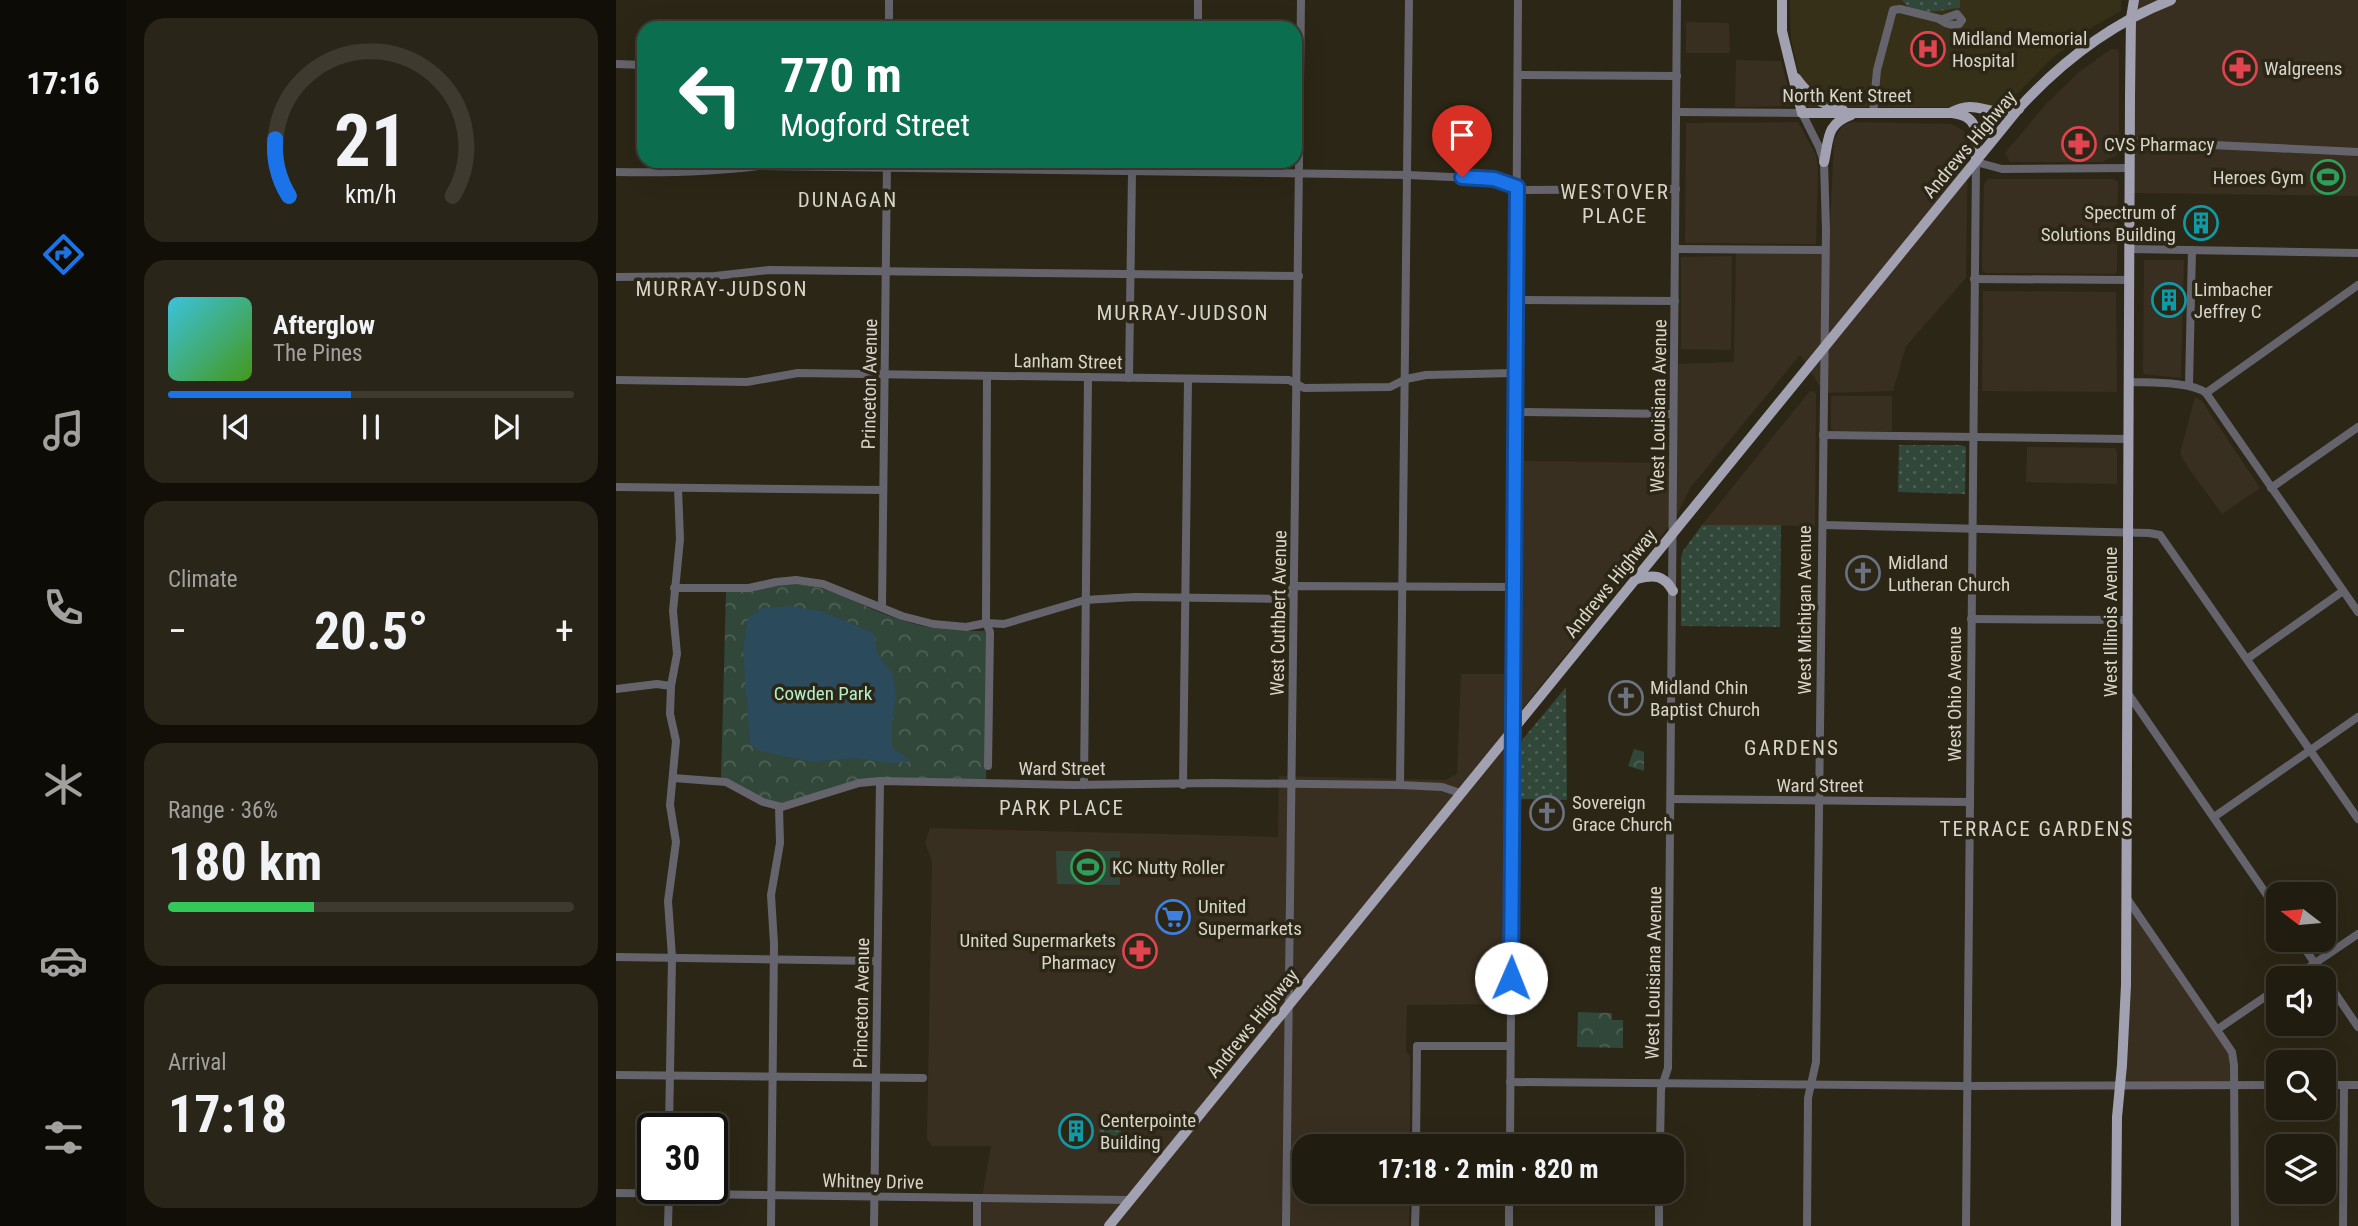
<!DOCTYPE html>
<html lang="en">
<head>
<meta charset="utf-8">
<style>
	body { margin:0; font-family:"Roboto Condensed",sans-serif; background:#292519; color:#f1f3f6; height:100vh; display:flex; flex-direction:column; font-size:26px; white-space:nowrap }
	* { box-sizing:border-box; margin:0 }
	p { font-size:23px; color:#a2a19f }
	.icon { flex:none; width:38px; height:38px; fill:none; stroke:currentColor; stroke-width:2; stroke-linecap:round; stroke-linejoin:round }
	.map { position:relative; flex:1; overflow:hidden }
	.details { display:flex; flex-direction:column; gap:18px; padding:18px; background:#120f09; width:490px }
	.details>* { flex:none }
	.hud { position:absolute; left:21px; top:21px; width:665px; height:147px; border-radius:21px; box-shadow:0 7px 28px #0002,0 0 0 2px #3e3a30; background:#0b6e4f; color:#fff; overflow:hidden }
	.needle { width:46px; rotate:286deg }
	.buttons { position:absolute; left:1650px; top:882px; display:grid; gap:14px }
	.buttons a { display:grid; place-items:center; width:70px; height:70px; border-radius:14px; background:#211c10; box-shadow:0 7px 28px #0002,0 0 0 2px #3e3a30; font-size:35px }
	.speed { position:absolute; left:21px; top:1113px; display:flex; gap:14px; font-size:35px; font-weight:700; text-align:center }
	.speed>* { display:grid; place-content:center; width:91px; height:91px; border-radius:50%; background:#211c10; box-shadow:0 7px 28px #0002,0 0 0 2px #3e3a30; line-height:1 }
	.speed .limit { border:4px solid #111; border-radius:10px; background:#fff; color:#111 }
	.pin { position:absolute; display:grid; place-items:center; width:60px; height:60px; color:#fff; margin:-72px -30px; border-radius:50% 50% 50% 0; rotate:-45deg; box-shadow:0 0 7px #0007 }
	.pin .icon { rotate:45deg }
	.me { position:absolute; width:77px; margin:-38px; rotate:1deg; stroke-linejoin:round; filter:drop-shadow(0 0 5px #0008) }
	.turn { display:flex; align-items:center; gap:24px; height:147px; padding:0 28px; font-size:32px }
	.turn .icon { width:91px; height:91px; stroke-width:2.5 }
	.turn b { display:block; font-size:49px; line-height:60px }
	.big { font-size:52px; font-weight:700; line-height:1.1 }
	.details .widget { flex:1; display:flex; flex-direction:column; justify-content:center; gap:10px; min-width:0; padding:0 24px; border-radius:21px; background:#292519 }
	.details .dial { align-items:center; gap:0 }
	.dial svg { height:182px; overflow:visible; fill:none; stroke:#3e3a30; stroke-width:7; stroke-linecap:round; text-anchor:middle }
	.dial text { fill:#f1f3f6; stroke:none }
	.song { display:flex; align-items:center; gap:21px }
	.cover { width:84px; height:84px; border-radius:10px; background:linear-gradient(135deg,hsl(190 70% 55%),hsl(100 70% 35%)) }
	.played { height:7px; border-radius:4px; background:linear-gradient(90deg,#1a73e8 45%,#3e3a30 45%) }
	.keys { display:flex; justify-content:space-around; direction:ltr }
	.heat { display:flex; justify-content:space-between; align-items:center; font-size:38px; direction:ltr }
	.charge { height:10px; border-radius:5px; background:linear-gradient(90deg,#34c759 36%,#3e3a30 0) }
	.trip { position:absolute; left:676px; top:1134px; width:392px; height:70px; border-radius:21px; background:#211c10; box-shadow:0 7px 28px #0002,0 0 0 2px #3e3a30; font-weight:700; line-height:70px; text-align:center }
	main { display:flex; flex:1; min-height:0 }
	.tab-bar { display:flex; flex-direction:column; width:126px; justify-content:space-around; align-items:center; background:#0d0b06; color:#a2a19f }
	.tab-bar .icon { width:49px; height:49px }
	.tab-bar .current { color:#1a73e8 }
	.tab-bar b { font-size:32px; color:#f1f3f6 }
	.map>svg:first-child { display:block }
</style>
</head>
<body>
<main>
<nav class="tab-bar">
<b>17:16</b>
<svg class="icon current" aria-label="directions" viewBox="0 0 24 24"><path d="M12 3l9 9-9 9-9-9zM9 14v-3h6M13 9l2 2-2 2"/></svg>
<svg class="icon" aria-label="music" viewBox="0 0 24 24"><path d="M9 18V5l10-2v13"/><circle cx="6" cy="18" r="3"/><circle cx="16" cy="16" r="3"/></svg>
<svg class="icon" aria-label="phone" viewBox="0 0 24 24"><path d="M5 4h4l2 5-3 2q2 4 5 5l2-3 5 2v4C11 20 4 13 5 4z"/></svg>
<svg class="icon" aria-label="climate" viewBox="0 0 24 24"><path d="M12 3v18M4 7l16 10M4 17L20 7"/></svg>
<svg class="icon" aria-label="car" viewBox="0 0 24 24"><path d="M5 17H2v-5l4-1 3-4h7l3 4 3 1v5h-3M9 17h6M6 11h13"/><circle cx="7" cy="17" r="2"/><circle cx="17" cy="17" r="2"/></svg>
<svg class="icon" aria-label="filters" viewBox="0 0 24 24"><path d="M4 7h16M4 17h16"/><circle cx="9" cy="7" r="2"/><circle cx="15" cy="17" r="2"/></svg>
</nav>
<section class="details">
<div class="widget dial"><svg viewBox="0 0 100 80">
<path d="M14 69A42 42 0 1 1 86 69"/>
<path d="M14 69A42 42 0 0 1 8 44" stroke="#1a73e8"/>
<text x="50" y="56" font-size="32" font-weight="700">21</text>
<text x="50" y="72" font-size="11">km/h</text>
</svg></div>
<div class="widget">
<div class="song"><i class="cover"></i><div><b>Afterglow</b><p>The Pines</p></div></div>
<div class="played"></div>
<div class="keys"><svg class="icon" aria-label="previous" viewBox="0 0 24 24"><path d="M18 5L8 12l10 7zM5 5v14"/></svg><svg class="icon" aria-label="pause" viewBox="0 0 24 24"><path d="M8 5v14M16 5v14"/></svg><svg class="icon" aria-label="next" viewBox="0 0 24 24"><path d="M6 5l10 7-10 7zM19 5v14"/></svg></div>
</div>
<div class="widget"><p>Climate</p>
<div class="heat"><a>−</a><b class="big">20.5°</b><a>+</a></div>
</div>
<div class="widget"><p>Range · 36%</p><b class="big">180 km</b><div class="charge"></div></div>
<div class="widget"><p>Arrival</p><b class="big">17:18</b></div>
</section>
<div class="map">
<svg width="1742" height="1226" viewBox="0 0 1742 1226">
	<defs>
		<pattern id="grass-dots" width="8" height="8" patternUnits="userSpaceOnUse" patternTransform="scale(1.75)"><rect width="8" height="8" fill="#314739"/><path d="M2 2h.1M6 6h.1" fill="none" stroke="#4e6154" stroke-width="1.8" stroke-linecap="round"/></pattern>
		<pattern id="forest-crowns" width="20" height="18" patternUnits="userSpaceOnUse" patternTransform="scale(1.75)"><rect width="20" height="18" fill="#314739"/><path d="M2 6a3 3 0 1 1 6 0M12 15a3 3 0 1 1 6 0" fill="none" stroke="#4e6154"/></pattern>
	</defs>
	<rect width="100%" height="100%" fill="#2c2616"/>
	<!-- commercial -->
	<g fill="#392f20">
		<polygon points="1515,0 1742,0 1742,196 1514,193"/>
		<polygon points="1070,22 1111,23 1113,25 1114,53 1070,53"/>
		<polygon points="1495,49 1501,49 1503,52 1503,151 1501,155 1486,162 1394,162 1389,153 1393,148 1431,103 1462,73"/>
		<polygon points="1120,60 1165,61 1175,98 1174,106 1119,107"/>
		<polygon points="1182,122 1200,155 1202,168 1200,244 1069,243 1070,123"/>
		<polygon points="1236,122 1336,124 1348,131 1352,144 1350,278 1290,346 1277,391 1208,393 1184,355 1074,488 1059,519 894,724 890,776 890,868 887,1004 791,1005 790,1052 794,1056 794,1146 688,1146 688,1192 794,1192 793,1226 361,1226 375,1146 316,1146 311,1139 316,861 309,843 314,828 662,837 663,776 830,780 841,774 845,674 888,674 888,688 890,674 895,673 907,461 1059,463 1059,364 1118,362 1120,252 1213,249 1218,139 1227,125"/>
		<polygon points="1372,179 1498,179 1502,182 1501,271 1499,274 1370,273 1366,270 1368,184"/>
		<polygon points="1116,256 1115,350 1065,349 1065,257"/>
		<polygon points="1528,260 1568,260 1565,378 1527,374"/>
		<polygon points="1367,291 1500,292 1501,392 1366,391"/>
		<polygon points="1197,391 1200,394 1199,526 1086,525 1193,392"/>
		<polygon points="1215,396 1276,396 1276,431 1218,431 1215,428"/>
		<polygon points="1579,397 1586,401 1644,488 1606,514 1571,466 1564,453"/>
		<polygon points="1411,447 1499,448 1501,452 1501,484 1410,482"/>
		<polygon points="1515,904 1617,1052 1617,1085 1503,1087"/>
	</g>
	<!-- built -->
	<polygon fill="#373018" points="1174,0 1505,0 1505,11 1478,26 1435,59 1395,100 1382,107 1191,107 1175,40"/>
	<!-- grass -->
	<g fill="url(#grass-dots)">
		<path d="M1286,0H1344V8C1324,9 1300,20 1286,0Z"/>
		<polygon points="1283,445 1345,445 1350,447 1349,494 1282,492"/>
		<polygon points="1086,525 1165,525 1164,627 1065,626 1065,558 1067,551"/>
		<polygon points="950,687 951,800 902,799 902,754 907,739"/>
		<circle cx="494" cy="1132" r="11"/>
	</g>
	<!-- forest -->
	<g fill="url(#forest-crowns)">
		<path d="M177,584C216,585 249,609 285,620C314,630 342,631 372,631L370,783L257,781L165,807L105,780L110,591Z"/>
		<polygon points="1018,749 1028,752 1028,771 1012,766"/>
		<polygon points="962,1012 996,1013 996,1020 1007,1020 1007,1048 961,1047"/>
	</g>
	<!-- pitch -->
	<polygon fill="#314739" points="440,851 504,851 504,885 441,884"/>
	<!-- water -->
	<polygon fill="#2b4a5c" points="175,606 205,611 258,633 261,653 277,674 280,698 276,723 276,747 296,762 275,763 238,758 196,762 144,751 134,745 127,650 132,618 146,608"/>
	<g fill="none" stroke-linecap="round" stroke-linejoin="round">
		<!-- minor -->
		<g stroke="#65646c" stroke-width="8">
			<polyline points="273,28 273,0"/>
			<polyline points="582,28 582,0"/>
			<polyline points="0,64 28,65"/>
			<polyline points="902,75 1061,76"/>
			<polyline points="1061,112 1186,113 1203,147 1208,162 1210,230 1200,1062 1192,1098 1191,1226"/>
			<path d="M1257,114L1261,70L1277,10L1284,9L1324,19C1329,24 1336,26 1343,24L1346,20L1341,14L1324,20"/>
			<polyline points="1514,141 1742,152"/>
			<path d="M0,172C48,173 95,172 143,166L792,175L878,179L910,190L1060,189"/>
			<polyline points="1059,249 1209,250"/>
			<polyline points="1513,249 1742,253"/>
			<polyline points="0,277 99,276 153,270 683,276"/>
			<polyline points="1358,279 1513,280"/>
			<polyline points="900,300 1059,301"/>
			<polyline points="371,376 370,623 374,632 372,766"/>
			<polyline points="513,378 516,172"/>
			<polyline points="0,380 131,382 182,373 673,380 688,388 774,387 790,379 810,375 899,373"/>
			<path d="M1513,382C1532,383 1575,381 1590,393L1742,285"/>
			<polyline points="1573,386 1576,250"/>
			<polyline points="1590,393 1742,612"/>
			<polyline points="899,412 1057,414"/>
			<polyline points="1207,435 1512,439"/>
			<polyline points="0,487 267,490"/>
			<polyline points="1655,488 1742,427"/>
			<polyline points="1207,525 1533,533 1544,535 1742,819"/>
			<polyline points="58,588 133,588 160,582 180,580 207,584 286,616 317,624 350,627 370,623 388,624 469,600 519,597 668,599 678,586 898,587"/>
			<polyline points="266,607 271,161"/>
			<polyline points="1355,619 1511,620"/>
			<polyline points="1631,659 1727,591"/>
			<polyline points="0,689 41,684 55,686"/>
			<polyline points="1511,692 1662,911"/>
			<polyline points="57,778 110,782 147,802 166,807 243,783 264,781 458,785 595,783 784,785 826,787 844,793"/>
			<polyline points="468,785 472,377"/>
			<polyline points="567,785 572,379"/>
			<polyline points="784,785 793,0"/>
			<polyline points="1055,799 1353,802"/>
			<polyline points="1598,817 1742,717"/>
			<polyline points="1510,897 1616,1052 1618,1065 1619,1226"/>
			<polyline points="1683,940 1742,1027"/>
			<polyline points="0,957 261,961"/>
			<polyline points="1677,978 1742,934"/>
			<polyline points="1602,1029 1662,988"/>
			<polyline points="0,1075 307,1078"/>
			<polyline points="894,1082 1351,1086 1662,1085"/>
			<polyline points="1708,1085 1742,1085"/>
			<polyline points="53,1129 56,957 52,901 60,842 54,805 60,741 54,714 55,686 61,654 57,611 64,539 62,488"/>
			<polyline points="800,1146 801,1046 894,1046"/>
			<polyline points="894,1146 902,0"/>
			<polyline points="1044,1146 1045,1089 1052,1068 1061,0"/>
			<polyline points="0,1193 514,1200"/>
			<polyline points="52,1226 53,1188"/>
			<polyline points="155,1226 158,944 155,895 164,843 163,807"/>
			<polyline points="258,1226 264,781"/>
			<polyline points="361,1226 361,1198"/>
			<polyline points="670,1226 685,0"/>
			<polyline points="799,1226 800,1192"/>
			<polyline points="893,1226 893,1192"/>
			<polyline points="1043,1226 1043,1192"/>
			<polyline points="1350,1226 1360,162 1386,169 1514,168"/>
			<polyline points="1727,1226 1728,1085"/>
		</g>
		<!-- major -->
		<g stroke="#a2a1b2" stroke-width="10">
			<path d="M1166,0V31L1186,113H1336C1366,116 1360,137 1360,161"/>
			<path d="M1180,78C1195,98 1203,103 1227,110"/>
			<path d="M1336,112C1357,101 1365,111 1386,112C1391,112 1397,110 1403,109"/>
			<path d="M1208,162C1213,139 1210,124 1235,115"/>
			<path d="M1021,579C1038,574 1048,575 1057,591"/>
			<path d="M493,1226L1403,108C1445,62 1496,23 1555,0"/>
			<polyline points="1500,1226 1501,1117 1506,1065 1510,985 1514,96 1515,18 1518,0"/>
		</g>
	</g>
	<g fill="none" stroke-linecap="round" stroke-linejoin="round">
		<!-- route casing -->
		<g stroke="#114b97" stroke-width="18">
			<polyline id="route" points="846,177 878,179 901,187 895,978"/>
		</g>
		<!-- route -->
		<use href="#route" stroke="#1a73e8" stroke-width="12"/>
	</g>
	<!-- icons -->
	<defs>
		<g id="hospital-ring" transform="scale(1.75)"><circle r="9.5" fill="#2c2616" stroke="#e0444e" stroke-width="1.5"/><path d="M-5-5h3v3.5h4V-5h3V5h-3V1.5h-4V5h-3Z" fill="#e0444e"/></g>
		<g id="pharmacy-ring" transform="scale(1.75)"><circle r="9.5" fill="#2c2616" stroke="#e0444e" stroke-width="1.5"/><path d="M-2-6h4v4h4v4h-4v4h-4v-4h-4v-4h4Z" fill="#e0444e"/></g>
		<g id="stadium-ring" transform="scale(1.75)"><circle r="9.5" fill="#2c2616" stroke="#2e9e5b" stroke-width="1.5"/><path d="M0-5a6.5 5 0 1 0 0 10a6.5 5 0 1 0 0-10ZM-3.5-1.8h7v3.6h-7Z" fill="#2e9e5b"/></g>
		<g id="building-ring" transform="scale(1.75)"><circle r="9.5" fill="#2c2616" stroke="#0f9aa8" stroke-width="1.5"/><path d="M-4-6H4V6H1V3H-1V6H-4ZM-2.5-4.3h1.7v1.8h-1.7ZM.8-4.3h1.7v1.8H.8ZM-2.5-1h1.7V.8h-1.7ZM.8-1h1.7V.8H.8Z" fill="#0f9aa8"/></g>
		<g id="church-ring" transform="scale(1.75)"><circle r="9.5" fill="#2c2616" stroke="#6b7280" stroke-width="1.5"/><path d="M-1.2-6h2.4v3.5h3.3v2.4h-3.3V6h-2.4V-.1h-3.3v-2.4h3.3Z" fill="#6b7280"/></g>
		<g id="supermarket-ring" transform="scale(1.75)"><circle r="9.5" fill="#2c2616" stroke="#3f7fe0" stroke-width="1.5"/><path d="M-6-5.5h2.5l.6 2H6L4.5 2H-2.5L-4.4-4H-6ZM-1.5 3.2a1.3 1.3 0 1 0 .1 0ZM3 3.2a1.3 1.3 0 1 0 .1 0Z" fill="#3f7fe0"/></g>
	</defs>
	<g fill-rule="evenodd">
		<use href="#hospital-ring" x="1312" y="49"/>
		<use href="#pharmacy-ring" x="1624" y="68"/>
		<use href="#pharmacy-ring" x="1463" y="144"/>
		<use href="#stadium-ring" x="1712" y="177"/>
		<use href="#building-ring" x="1585" y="223"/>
		<use href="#building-ring" x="1553" y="300"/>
		<use href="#church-ring" x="1247" y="573"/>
		<use href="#church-ring" x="1010" y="698"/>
		<use href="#church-ring" x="931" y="813"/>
		<use href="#stadium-ring" x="472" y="867"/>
		<use href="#supermarket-ring" x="557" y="917"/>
		<use href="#pharmacy-ring" x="524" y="951"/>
		<use href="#building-ring" x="460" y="1131"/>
	</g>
	<g text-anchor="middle" stroke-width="7" stroke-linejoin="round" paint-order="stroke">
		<!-- poi labels -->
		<g font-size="19" fill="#d7d4c9" stroke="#2c2616" text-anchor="start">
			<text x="1336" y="45">Midland Memorial<tspan x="1336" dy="22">Hospital</tspan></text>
			<text x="1648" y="75">Walgreens</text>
			<text x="1488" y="151">CVS Pharmacy</text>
			<text x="1688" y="184" text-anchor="end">Heroes Gym</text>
			<text x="1560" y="219" text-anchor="end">Spectrum of<tspan x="1560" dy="22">Solutions Building</tspan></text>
			<text x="1578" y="296">Limbacher<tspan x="1578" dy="22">Jeffrey C</tspan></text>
			<text x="1272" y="569">Midland<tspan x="1272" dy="22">Lutheran Church</tspan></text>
			<text x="1034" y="694">Midland Chin<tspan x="1034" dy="22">Baptist Church</tspan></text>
			<text x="956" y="809">Sovereign<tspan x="956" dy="22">Grace Church</tspan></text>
			<text x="496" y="874">KC Nutty Roller</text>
			<text x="582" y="913">United<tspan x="582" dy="22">Supermarkets</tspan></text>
			<text x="500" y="947" text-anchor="end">United Supermarkets<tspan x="500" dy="22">Pharmacy</tspan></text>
			<text x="484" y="1127">Centerpointe<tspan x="484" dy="22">Building</tspan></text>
		</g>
		<!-- street labels -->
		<g font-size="19" fill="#d7d4c9" stroke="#2c2616">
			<text x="1231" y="102">North Kent Street</text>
			<text transform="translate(1353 144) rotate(-50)" y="7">Andrews Highway</text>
			<text transform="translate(452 361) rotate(1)" y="7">Lanham Street</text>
			<text transform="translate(253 384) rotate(-89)" y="7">Princeton Avenue</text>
			<text transform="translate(1042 406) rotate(-89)" y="7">West Louisiana Avenue</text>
			<text transform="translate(994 583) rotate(-51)" y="7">Andrews Highway</text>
			<text transform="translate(1188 610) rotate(-90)" y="7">West Michigan Avenue</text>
			<text transform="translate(662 613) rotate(-89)" y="7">West Cuthbert Avenue</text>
			<text transform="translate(1494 622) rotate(-90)" y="7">West Illinois Avenue</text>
			<text transform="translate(1338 694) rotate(-90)" y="7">West Ohio Avenue</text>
			<text x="446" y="775">Ward Street</text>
			<text x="1204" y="792">Ward Street</text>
			<text transform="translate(1037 973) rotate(-89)" y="7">West Louisiana Avenue</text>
			<text transform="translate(245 1003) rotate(-89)" y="7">Princeton Avenue</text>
			<text transform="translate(636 1023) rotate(-51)" y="7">Andrews Highway</text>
			<text transform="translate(257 1181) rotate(1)" y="7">Whitney Drive</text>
		</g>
		<!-- park labels -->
		<g font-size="19" fill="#b3eeca" stroke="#2c2616">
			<text x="207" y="700">Cowden Park</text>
		</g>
		<!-- neighbourhood labels -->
		<g font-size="21" letter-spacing="2" fill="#d7d4c9" stroke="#2c2616">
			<text x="999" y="199">WESTOVER<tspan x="999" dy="24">PLACE</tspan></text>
			<text x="232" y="207">DUNAGAN</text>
			<text x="106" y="296">MURRAY-JUDSON</text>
			<text x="567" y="320">MURRAY-JUDSON</text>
			<text x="1176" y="755">GARDENS</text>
			<text x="446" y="815">PARK PLACE</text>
			<text x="1421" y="836">TERRACE GARDENS</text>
		</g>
	</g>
</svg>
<div class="buttons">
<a><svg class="needle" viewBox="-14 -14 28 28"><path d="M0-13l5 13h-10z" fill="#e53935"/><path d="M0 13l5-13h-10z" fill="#a2a19f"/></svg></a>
<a><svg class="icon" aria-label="sound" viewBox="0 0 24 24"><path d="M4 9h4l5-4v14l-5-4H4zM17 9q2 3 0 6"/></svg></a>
<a><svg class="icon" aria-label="search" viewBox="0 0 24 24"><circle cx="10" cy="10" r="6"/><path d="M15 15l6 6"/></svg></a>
<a><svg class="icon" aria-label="layers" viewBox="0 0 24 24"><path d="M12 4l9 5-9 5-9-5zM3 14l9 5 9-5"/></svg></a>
</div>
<div class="speed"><div class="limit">30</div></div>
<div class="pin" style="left:846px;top:177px;background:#d93025"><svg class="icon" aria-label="arrive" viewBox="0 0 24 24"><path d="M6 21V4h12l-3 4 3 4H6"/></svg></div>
<svg class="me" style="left:895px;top:978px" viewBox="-20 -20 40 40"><circle r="19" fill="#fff"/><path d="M0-13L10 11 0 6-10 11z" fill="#1a73e8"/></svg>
<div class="trip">17:18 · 2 min · 820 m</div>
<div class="hud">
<div class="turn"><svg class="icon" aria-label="left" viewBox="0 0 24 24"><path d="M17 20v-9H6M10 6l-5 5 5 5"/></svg><div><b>770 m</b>Mogford Street</div></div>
</div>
</div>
</main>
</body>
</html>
